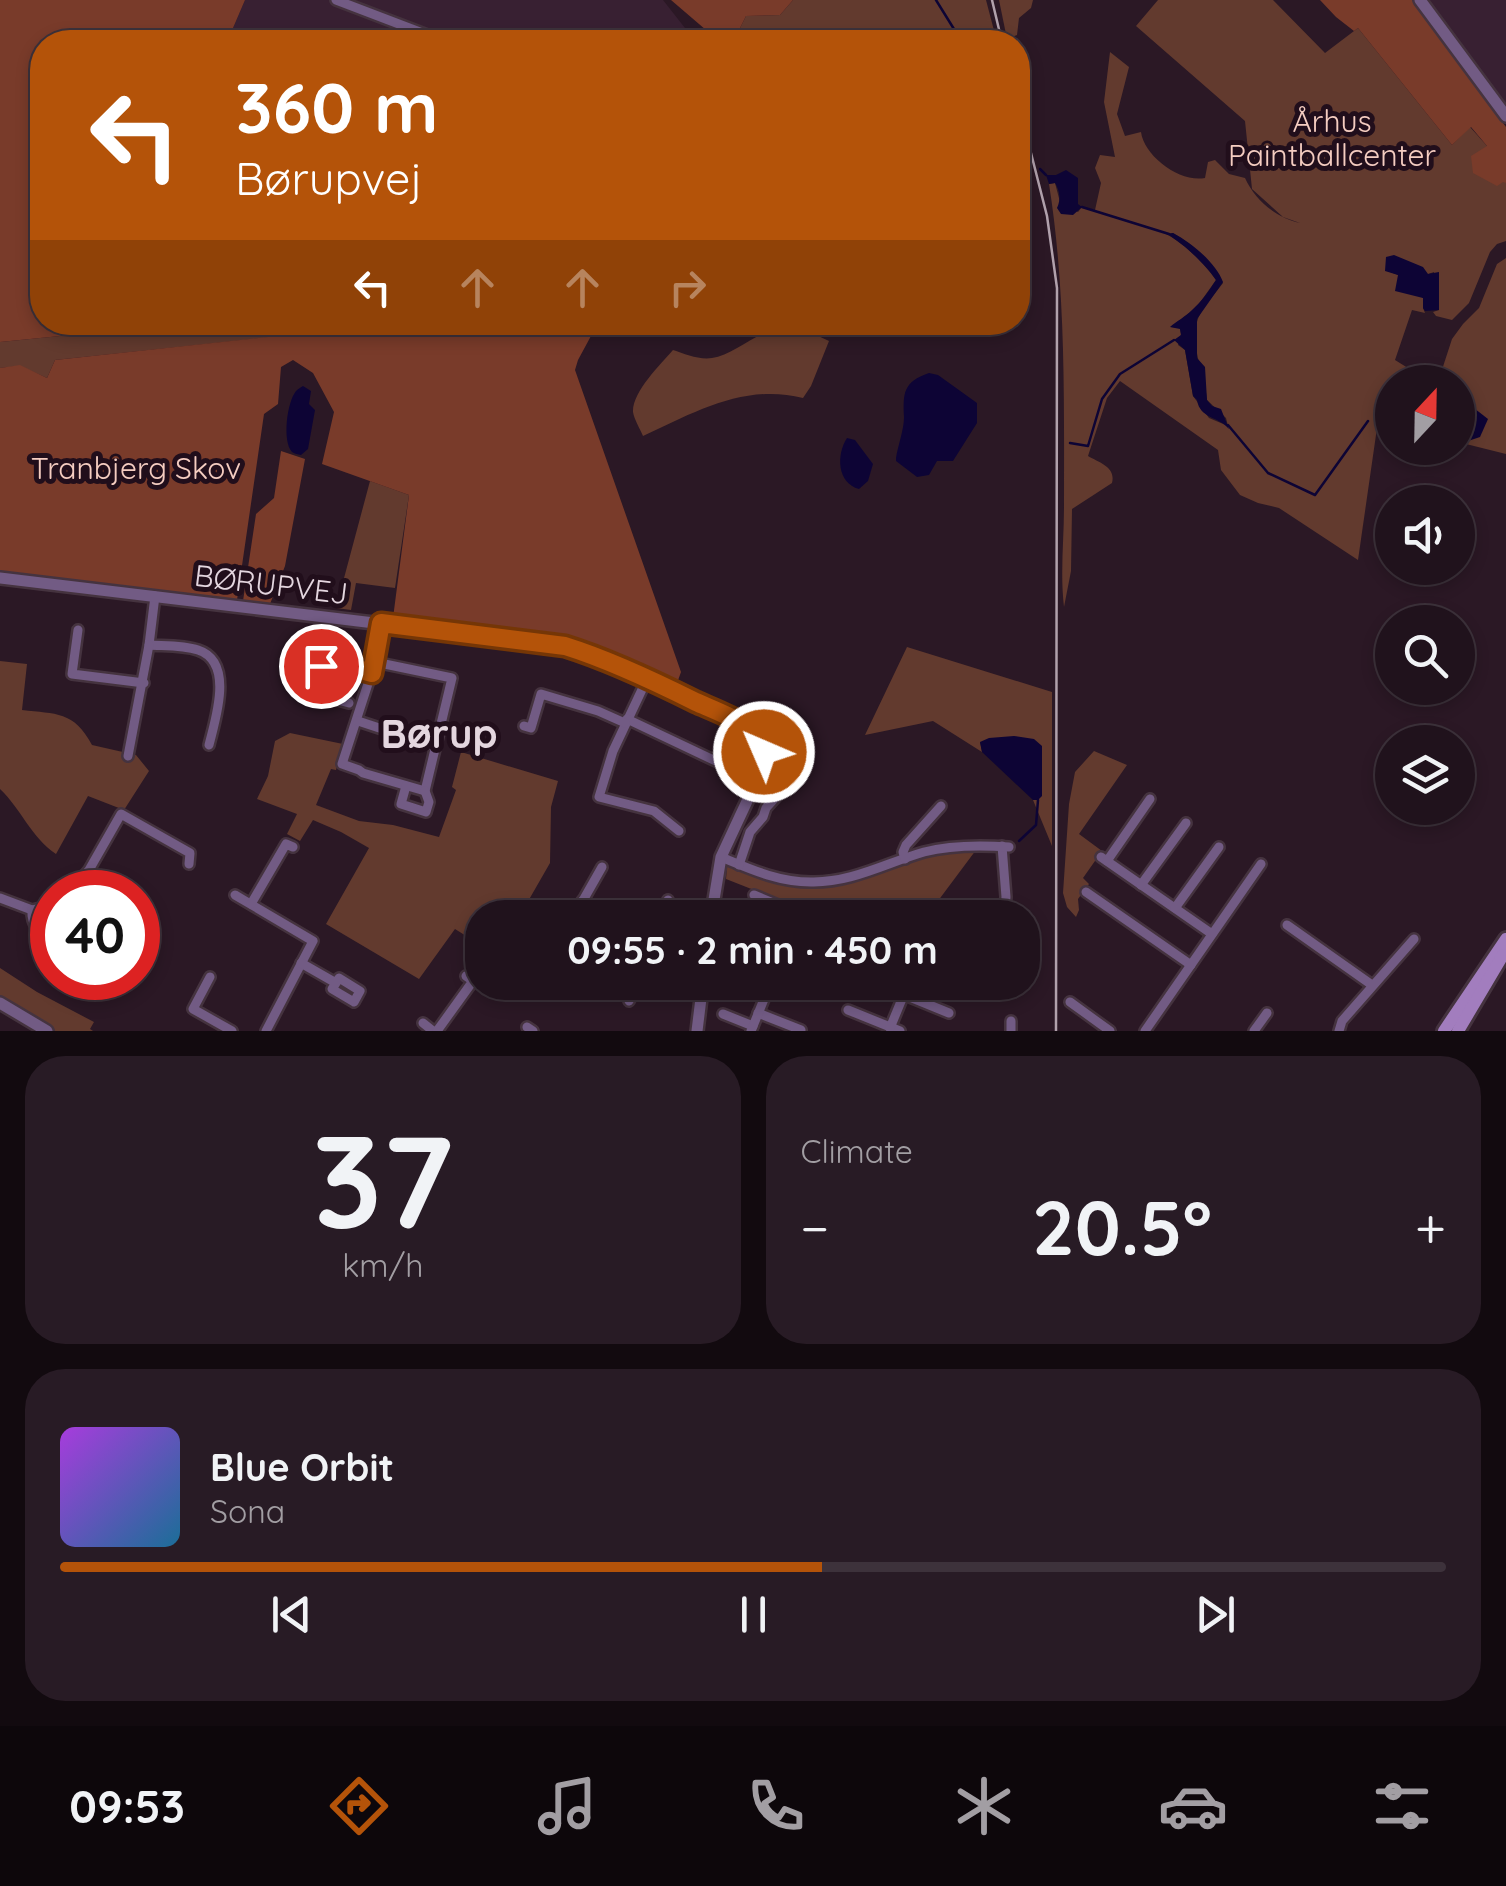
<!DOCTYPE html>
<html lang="en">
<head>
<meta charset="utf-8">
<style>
	body { margin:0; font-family:Quicksand,sans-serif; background:#281b25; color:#f1f3f6; height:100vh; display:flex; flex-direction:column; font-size:38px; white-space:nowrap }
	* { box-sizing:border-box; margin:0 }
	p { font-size:32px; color:#a29ea3 }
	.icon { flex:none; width:55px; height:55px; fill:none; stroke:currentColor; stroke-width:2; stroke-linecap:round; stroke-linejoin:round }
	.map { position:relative; height:1031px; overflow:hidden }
	.panel { display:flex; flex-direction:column; gap:25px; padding:25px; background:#120a0f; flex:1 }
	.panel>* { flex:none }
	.guide { position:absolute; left:30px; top:30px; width:1000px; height:305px; border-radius:40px; box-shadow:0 5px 15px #0003,0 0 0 2px #3d323b; background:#b45309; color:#fff; overflow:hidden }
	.needle { width:65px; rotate:22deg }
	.controls { position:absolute; left:1375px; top:365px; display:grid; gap:20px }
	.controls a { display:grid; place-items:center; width:100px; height:100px; border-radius:50%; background:#20121c; box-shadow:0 5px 15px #0003,0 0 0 2px #3d323b; font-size:50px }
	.speed { position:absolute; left:30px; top:870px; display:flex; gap:20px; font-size:50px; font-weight:700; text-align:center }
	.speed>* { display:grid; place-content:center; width:130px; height:130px; border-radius:50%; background:#20121c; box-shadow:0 5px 15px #0003,0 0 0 2px #3d323b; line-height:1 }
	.speed .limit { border:15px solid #d22; background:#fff; color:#111 }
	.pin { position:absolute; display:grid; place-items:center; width:85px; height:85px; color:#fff; margin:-42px; border:5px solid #fff; border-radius:50%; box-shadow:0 2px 10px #0007 }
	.me { position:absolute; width:110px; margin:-55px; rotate:315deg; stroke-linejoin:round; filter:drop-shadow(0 0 8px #0008) }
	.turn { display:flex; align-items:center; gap:35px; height:210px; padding:0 40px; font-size:45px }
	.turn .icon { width:130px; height:130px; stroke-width:2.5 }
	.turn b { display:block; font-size:70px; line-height:85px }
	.lanes { display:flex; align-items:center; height:95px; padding:0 40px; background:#0003; justify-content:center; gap:50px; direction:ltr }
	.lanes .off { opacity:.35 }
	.big { font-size:75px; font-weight:700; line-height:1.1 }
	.panel .card { flex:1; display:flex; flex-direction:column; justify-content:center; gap:15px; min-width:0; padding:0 35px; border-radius:40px; background:#281b25 }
	.panel .dial { align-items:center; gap:0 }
	.dial b { font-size:130px; line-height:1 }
	.song { display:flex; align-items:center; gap:30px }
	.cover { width:120px; height:120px; border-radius:15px; background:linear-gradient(135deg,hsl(280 70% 55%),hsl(200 70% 35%)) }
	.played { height:10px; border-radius:5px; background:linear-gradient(90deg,#b45309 55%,#3d323b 55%) }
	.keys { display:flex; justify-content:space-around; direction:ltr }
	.heat { display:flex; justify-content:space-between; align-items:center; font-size:55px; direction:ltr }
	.panel .tiles { flex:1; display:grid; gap:25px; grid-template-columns:1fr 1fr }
	.card:last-child { grid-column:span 2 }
	.trip { position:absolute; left:465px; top:900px; width:575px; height:100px; border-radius:40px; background:#20121c; box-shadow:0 5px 15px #0003,0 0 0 2px #3d323b; font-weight:700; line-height:100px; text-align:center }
	.tab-bar { display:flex; height:160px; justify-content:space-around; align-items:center; background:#0d070b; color:#a29ea3 }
	.tab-bar .icon { width:70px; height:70px }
	.tab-bar .selected { color:#b45309 }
	.tab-bar b { font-size:45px; color:#f1f3f6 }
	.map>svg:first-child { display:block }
</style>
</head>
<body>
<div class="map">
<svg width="1506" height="1031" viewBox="0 0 1506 1031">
	<rect width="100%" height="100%" fill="#2b1825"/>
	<!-- built -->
	<g fill="#382032">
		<polygon points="245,0 663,0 696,42 227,42"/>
		<polygon points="1426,0 1506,0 1506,107"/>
	</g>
	<!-- green -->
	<g fill="#623a2e" fill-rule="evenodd">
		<polygon points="793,0 986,0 997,42 899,42 843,33 838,42 733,42 746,16 780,15"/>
		<polygon points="999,0 1033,0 1031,8 1019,18 1017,35 1007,39"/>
		<path d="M1158,0H1273L1325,53L1358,28L1452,145L1470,127L1487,146L1506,183V241L1497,244L1490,252L1469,303L1452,320L1436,316L1433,312L1439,310L1434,272L1428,274L1385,270L1398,275L1424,299L1423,308L1425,313L1412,310L1395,360L1416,373L1438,382L1452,339L1463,324L1479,308L1497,264L1506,258V454L1458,442V436L1468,440L1470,405L1458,416V382H1392V429L1377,428L1358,560L1279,508L1258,503L1240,495L1221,470L1218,450L1120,381L1107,398L1088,456C1100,463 1116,467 1112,483L1072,509L1071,571L1064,607C1060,573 1064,540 1064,507C1064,399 1066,291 1049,184L1055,183L1060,202L1078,212L1082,207L1095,210L1101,183L1095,168L1100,155L1115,157L1104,102L1110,52L1129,67L1117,114L1125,136L1141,132C1144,156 1180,183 1205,178L1208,162L1215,160L1229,174L1245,178C1255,200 1276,218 1300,223L1283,217L1252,189L1245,121L1136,26ZM1173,233C1194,245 1212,262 1223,283C1215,294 1200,309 1197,322C1190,348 1205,374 1207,400L1226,418L1228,426L1209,418L1193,396L1185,350L1178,345L1181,334L1180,328L1171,327L1196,308L1216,280C1205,264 1184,243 1166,234Z"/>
		<polygon points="171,322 407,323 55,360 47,378 20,366 0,368 0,342 170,325"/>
		<path d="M785,325L801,328L829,341L811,386L803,398C745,383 695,412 643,436C640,429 634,419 633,412C632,392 661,364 673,350C685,354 699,360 712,358C734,355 759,330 785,325Z"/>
		<polygon points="370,481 409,495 395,588 356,583 351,610 336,608"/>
		<polygon points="907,647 1052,692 1052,846 1033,800 1038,800 980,742 982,752 933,721 865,735"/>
		<path d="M0,661L27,664L22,710C56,714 74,711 92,745L136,755L149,771L124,810L88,796L56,854C31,837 21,809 0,789Z"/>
		<polygon points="290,733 343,744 336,770 331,769 316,805 359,821 393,825 439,837 456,790 452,787 461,752 558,781 551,807 550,863 519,917 482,918 482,946 455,929 419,979 326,924 369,848 341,832 313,820 300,841 287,834 297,814 257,799 268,776 275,741"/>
		<polygon points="1094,751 1127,765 1079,834 1102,851 1083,878 1089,884 1078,899 1079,910 1076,917 1067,907 1063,893 1069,804 1075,772"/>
		<path d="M976,850L926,917H823L726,879L727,866C754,876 780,887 810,887C853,887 889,864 930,855C945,852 961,852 976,850Z"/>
		<polygon points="0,968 37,992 94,1022 90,1029 93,1031 55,1031 0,998"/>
	</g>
	<!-- forest -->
	<g fill="#793b2a">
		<polygon points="0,0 245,0 227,42 42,42 42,322 171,323 171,325 0,342"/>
		<polygon points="671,0 793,0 780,15 746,16 736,36 706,30"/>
		<polygon points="1320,0 1412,0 1506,127 1506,183 1503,182 1497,186 1473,173 1471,156 1487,146 1471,127 1452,145 1358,28 1354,31 1336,17"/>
		<polygon points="407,322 598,323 578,360 575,370 681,672 676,686 588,647 561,639 393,618 409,495 322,464 334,412 313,373 293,360 281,367 278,404 264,414 237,600 0,572 0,368 20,365 47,378 55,360"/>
		<polygon points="281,451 305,459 285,566 270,604 243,601 256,514 274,498"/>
	</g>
	<!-- water -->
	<g fill="#0d0435">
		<path d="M1066,170L1078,178V204L1082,207L1073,215L1061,214L1057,208C1061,200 1060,191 1055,183L1049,184L1046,175H1056Z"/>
		<path d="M1173,233C1192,243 1216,263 1223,282L1197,319V358L1205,367L1207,400L1212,406L1221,409L1229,429C1218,416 1200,419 1197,400L1193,396L1185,350L1174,340L1181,335L1180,329L1170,327C1177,321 1185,317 1192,310C1201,302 1209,291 1216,280C1206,265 1184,244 1167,234Z"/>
		<polygon points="1394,255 1423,267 1428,274 1439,272 1439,310 1425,311 1423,308 1423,298 1395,291 1398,275 1385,271 1386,257"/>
		<path d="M929,373L938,375L977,403V423L953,461H937L929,475L917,477L896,461V458C898,445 904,430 904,417C903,393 903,382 929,373Z"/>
		<path d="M303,386L311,391L309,404L315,410L308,449L301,455C298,454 295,454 292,452C282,441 287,402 296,391C298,389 301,387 303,386Z"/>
		<polygon points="1470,405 1488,419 1480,437 1468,441 1458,436 1458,416"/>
		<path d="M847,438L855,440L873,464L868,481L859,489C837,483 836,455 847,438Z"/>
		<polygon points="1014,736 1034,739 1042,746 1042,796 1038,800 1033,800 982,752 980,742 989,738"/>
	</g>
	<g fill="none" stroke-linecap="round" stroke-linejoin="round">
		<!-- stream -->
		<g stroke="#0d0435" stroke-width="2.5">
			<polyline points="936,0 962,42"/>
			<polyline points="1018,133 1021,150 1028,162"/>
			<polyline points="1040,169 1046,175"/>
			<polyline points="1082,207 1169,234"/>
			<polyline points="1382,415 1392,419"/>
			<polyline points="1228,425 1268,473 1315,495 1368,421"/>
			<polyline points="1070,443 1088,446 1102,399 1120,374 1174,340"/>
			<polyline points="1019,841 1036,825 1038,800"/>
		</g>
		<!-- minor casing -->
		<g stroke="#45333f" stroke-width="14">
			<g id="minor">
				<polyline points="336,0 446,42"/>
				<polyline points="524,42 527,39"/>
				<path d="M155,596L149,645C165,646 183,645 198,650C235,662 215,720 209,745"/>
				<polyline points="78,630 72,674 144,683"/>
				<polyline points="375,662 452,678 425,791 363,773 359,770 342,764 375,662 381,623"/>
				<polyline points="647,679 613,751 599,797 654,811 679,831"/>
				<polyline points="293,688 349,703"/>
				<polyline points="310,693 313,682 316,683 321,666 329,661 372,673"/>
				<polyline points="627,719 722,764"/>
				<polyline points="358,721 434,746"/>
				<polyline points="524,726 531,728 541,694 598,711 625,723"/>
				<polyline points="128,756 149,645"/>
				<polyline points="406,786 401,804 426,812 429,802 425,791"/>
				<polyline points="1002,846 1006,897 1004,918"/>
				<path d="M721,857C750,869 778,882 811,882C851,883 886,863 924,852C951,845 981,845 1009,847"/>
				<polyline points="1101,857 1212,934"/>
				<polyline points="905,859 903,852 906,845 941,806"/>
				<polyline points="1107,861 1150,799"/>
				<polyline points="739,865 750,832 763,817 766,808 786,786"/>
				<polyline points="1141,885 1186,823"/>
				<polyline points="70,892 89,870 121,814 190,853 189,864"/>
				<polyline points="1086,892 1191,965"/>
				<polyline points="235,895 313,941 266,1031"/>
				<polyline points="754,895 809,918"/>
				<polyline points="0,898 32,910 52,905"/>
				<polyline points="582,901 612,918"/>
				<polyline points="251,904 286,844 293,847"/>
				<polyline points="1175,908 1219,847"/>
				<path d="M32,910C31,926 40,933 52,940"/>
				<polyline points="573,918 602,867"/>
				<polyline points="658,918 668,900"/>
				<polyline points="1287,925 1372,985"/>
				<polyline points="301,963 336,983 339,978 360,991 354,1002 332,989 336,983"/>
				<polyline points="210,977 193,1009 232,1031"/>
				<polyline points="779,982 802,992"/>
				<polyline points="873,982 949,1013"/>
				<polyline points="971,982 976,985"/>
				<polyline points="629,1001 639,982"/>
				<polyline points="1070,1002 1110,1031"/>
				<polyline points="848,1010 900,1031"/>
				<polyline points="758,1013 801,1030"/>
				<polyline points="723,1014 753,1026"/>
				<polyline points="423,1023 433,1031"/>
				<polyline points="527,1027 533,1031"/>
				<polyline points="890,1028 909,982"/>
				<polyline points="437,1031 473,981 466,976"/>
				<polyline points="751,1031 771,982"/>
				<polyline points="1011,1031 1011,1021"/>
				<polyline points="1145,1031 1261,864"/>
				<polyline points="1254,1031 1267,1013"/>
				<polyline points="1339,1031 1342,1021 1414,939"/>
			</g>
		</g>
		<!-- tertiary casing -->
		<g stroke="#45333f" stroke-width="16">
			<g id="tertiary">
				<polyline points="1420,0 1506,116"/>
				<polyline points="0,578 565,646 589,654 647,679 735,721 753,733 762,746 764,760 762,769 721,857 711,918"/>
				<polyline points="0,1003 47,1031"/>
				<polyline points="697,1031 703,982"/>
			</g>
		</g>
		<!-- secondary casing -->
		<g stroke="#45333f" stroke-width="18">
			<g id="secondary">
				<polyline points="1444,1031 1506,939"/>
				<polyline points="1458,1031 1503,955"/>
			</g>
		</g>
		<!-- minor -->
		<use href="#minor" stroke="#725b84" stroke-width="9"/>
		<!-- tertiary -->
		<use href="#tertiary" stroke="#725b84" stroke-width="11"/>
		<!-- secondary -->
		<use href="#secondary" stroke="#a27dbe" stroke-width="12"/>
		<!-- tram -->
		<g stroke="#b1a1ac" stroke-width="2.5">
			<polyline points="992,0 1002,42"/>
			<polyline points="1018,102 1047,216 1057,288 1056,1031"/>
		</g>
	</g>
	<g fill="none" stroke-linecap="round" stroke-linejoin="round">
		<!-- route casing -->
		<g stroke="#753606" stroke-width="25">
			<path id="route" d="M321,666L329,661L372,673L381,623L565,646C610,660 654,681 696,702C714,710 737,718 752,732C758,738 761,744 764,752"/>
		</g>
		<!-- route -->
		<use href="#route" stroke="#b45309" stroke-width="18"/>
	</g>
	<g text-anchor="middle" stroke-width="10" stroke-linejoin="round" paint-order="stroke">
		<!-- park labels -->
		<g font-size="30" fill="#f5cdc1" stroke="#210e1b">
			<text x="1332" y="132">Århus<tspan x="1332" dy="34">Paintballcenter</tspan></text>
			<text x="136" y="479">Tranbjerg Skov</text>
		</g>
		<!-- street labels -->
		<g font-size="30" fill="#e4d6df" stroke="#210e1b">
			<text transform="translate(271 585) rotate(7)" y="10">BØRUPVEJ</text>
		</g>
		<!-- district labels -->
		<g font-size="40" font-weight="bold" fill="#e4d6df" stroke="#210e1b">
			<text x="439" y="748">Børup</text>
		</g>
	</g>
</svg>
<div class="controls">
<a><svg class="needle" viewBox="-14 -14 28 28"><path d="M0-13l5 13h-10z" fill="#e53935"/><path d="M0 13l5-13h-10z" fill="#a29ea3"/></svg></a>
<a><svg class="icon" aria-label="sound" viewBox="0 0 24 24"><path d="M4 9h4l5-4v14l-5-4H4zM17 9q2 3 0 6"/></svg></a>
<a><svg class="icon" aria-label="search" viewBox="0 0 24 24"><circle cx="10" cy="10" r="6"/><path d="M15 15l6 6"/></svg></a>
<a><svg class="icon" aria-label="layers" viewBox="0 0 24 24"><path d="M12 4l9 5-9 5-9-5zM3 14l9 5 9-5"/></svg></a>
</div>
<div class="speed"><div class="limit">40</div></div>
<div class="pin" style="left:321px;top:666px;background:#d93025"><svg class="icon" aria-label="arrive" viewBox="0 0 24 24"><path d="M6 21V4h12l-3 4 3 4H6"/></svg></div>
<svg class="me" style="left:764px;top:752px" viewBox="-20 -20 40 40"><circle r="17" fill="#b45309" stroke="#fff" stroke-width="3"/><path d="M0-11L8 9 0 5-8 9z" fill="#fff"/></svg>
<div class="trip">09:55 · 2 min · 450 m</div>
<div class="guide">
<div class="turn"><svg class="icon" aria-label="left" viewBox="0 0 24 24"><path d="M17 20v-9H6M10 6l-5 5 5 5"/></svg><div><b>360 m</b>Børupvej</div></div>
<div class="lanes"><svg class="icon" aria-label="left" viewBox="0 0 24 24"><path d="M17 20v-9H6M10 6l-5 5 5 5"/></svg><svg class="icon off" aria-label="ahead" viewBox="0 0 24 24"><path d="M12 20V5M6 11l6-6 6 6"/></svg><svg class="icon off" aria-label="ahead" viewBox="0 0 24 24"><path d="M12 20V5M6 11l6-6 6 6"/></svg><svg class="icon off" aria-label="right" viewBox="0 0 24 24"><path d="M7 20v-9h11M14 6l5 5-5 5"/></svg></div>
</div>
</div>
<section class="panel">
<div class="tiles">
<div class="card dial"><b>37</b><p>km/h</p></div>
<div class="card"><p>Climate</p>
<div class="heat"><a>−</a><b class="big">20.5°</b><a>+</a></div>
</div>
<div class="card">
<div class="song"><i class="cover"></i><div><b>Blue Orbit</b><p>Sona</p></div></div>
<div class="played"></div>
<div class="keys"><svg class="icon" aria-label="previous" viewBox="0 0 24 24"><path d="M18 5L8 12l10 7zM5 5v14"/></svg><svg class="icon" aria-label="pause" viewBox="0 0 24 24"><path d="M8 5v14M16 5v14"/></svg><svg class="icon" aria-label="next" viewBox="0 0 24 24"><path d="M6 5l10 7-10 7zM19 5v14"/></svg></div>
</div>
</div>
</section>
<nav class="tab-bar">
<b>09:53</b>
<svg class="icon selected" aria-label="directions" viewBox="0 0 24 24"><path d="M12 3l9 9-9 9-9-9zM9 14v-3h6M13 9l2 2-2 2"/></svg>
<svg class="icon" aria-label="music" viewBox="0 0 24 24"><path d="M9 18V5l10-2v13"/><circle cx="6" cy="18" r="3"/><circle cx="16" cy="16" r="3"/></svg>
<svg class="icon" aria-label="phone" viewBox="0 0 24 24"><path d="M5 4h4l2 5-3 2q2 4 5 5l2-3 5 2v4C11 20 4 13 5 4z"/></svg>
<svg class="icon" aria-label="climate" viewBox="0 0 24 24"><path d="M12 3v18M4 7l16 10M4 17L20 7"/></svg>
<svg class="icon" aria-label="car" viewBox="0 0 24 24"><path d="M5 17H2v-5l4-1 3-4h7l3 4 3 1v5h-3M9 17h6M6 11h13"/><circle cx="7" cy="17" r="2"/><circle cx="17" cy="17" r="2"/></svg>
<svg class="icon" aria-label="filters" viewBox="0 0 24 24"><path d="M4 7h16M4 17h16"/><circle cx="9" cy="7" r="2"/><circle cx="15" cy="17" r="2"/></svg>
</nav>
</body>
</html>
